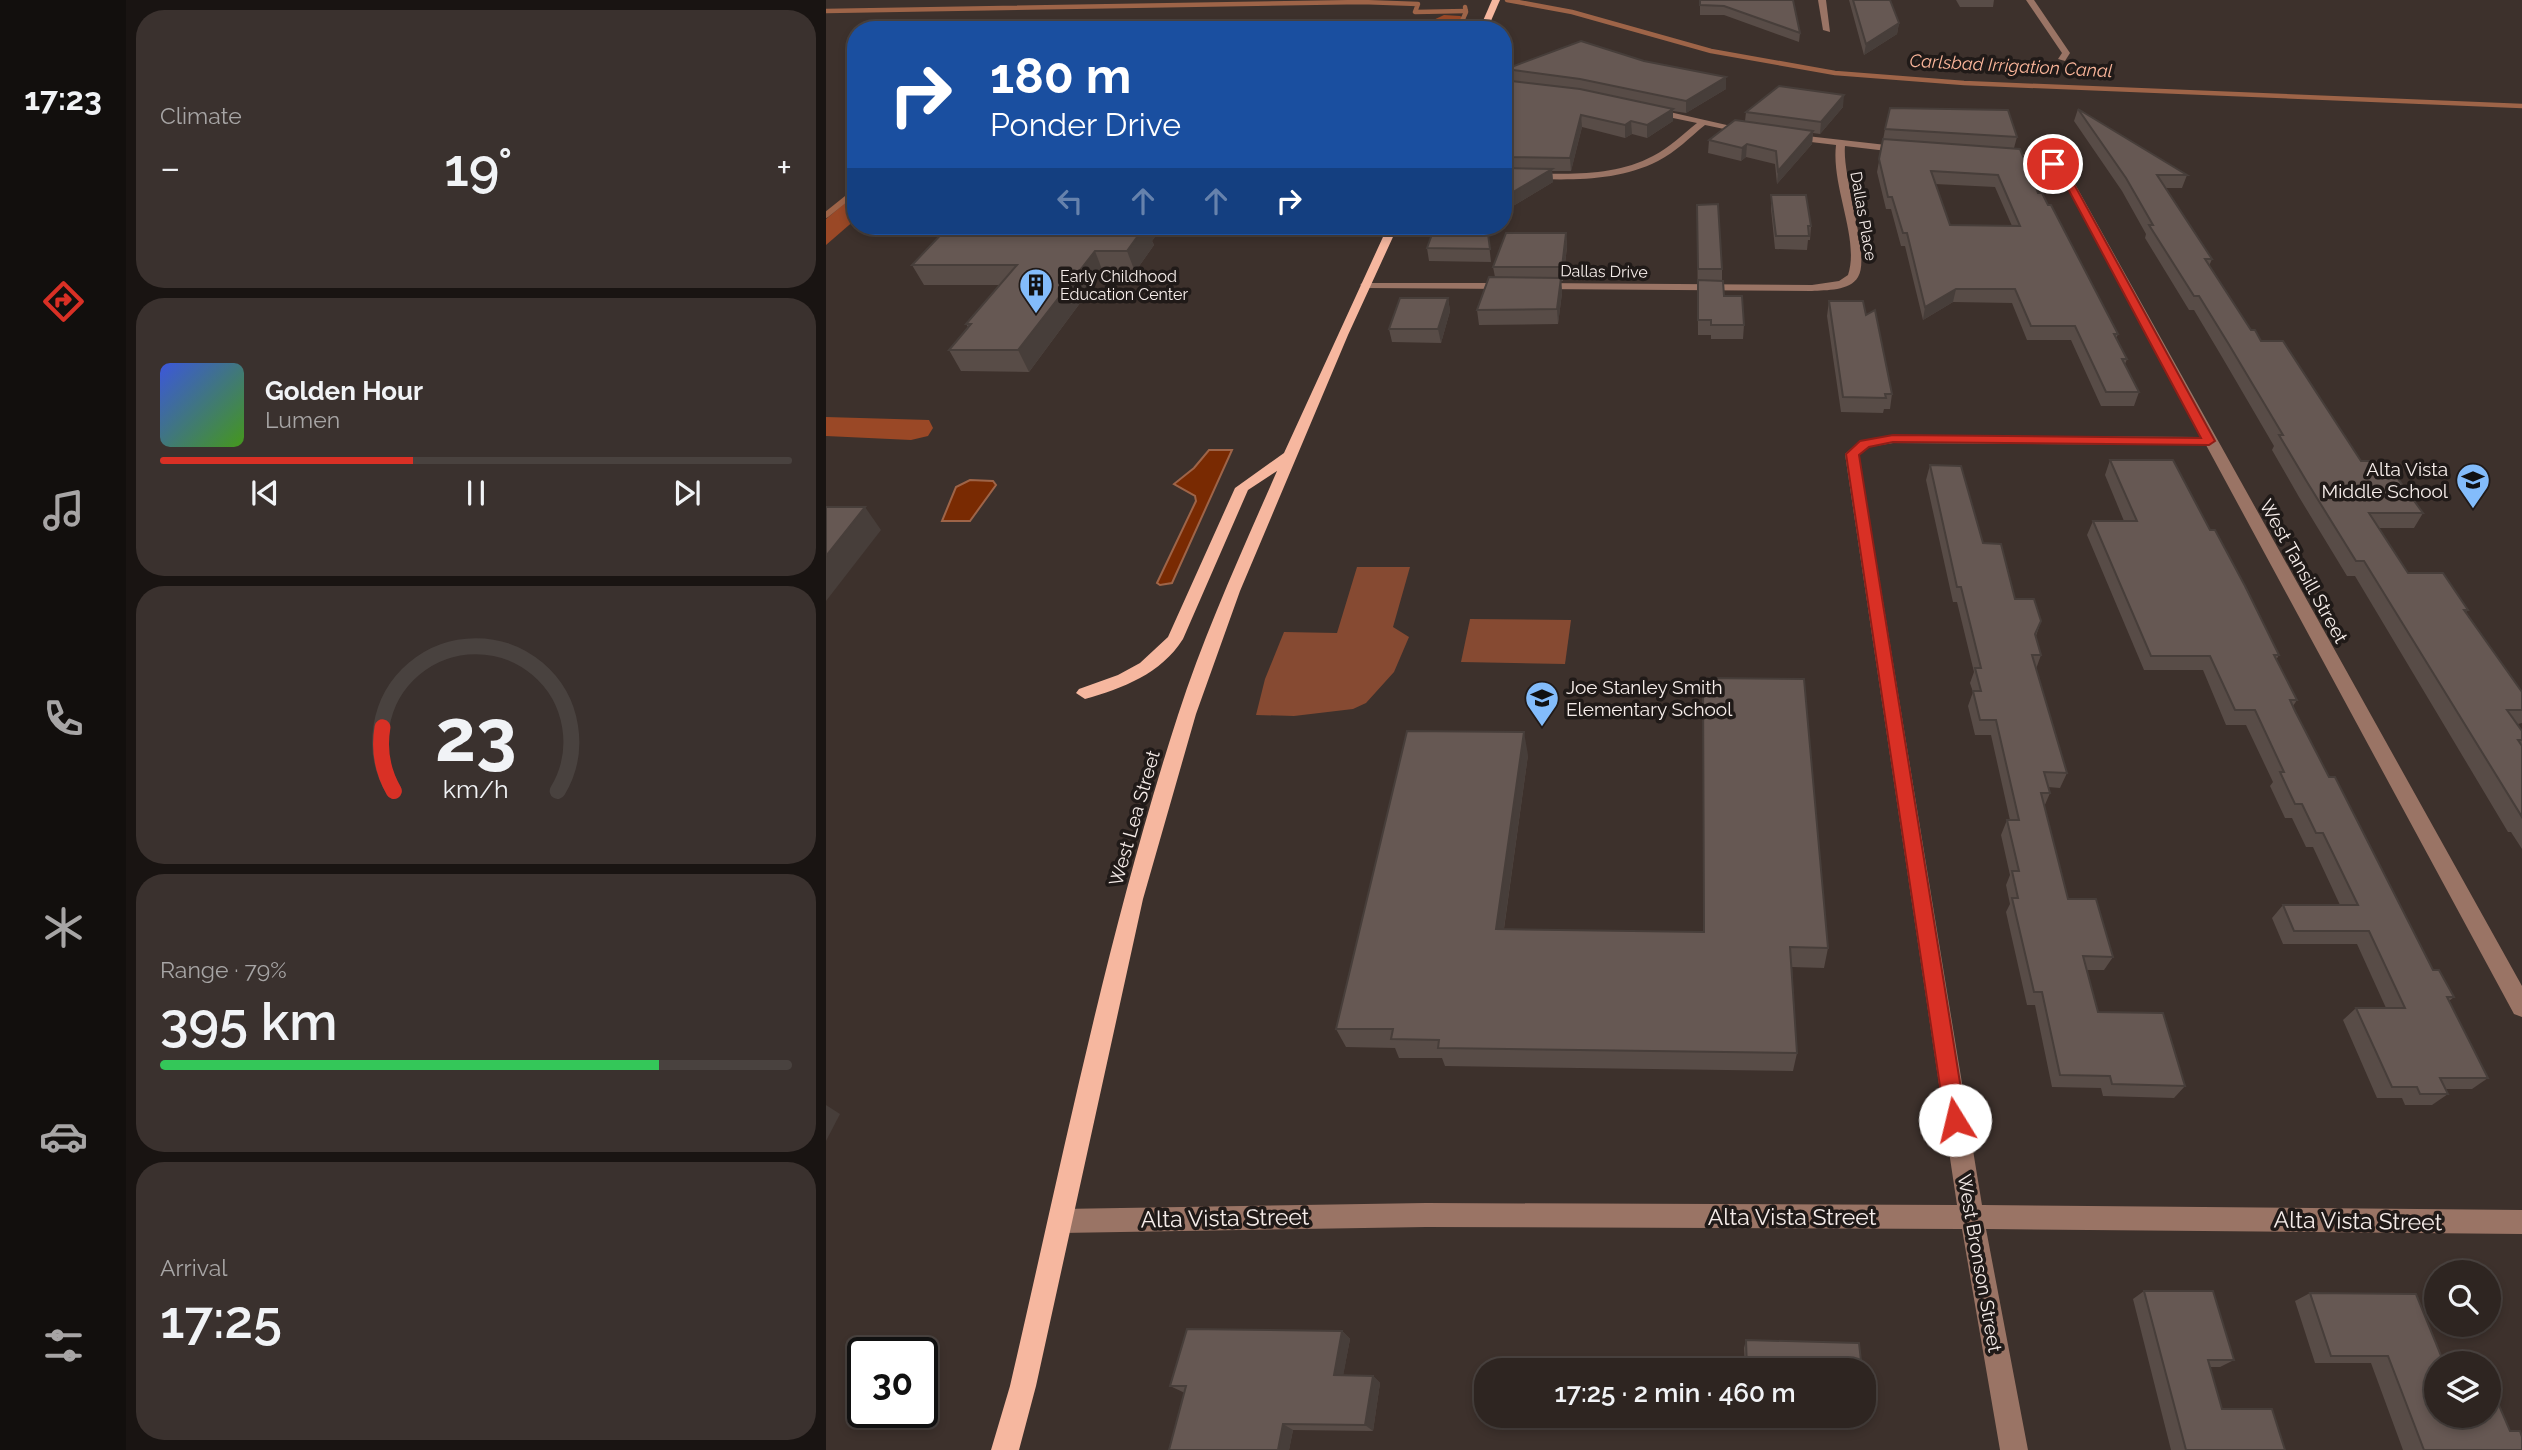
<!DOCTYPE html>
<html lang="en">
<head>
<meta charset="utf-8">
<style>
	body { margin:0; font-family:Raleway,sans-serif; background:#3a312e; color:#f1f3f6; height:100vh; display:flex; flex-direction:column; font-size:26px; white-space:nowrap }
	* { box-sizing:border-box; margin:0 }
	p { font-size:23px; color:#a7a5a5 }
	.icon { flex:none; width:38px; height:38px; fill:none; stroke:currentColor; stroke-width:2; stroke-linecap:round; stroke-linejoin:round }
	.map { position:relative; flex:1; overflow:hidden }
	.drawer { display:flex; flex-direction:column; gap:10px; padding:10px; background:#191412; width:700px }
	.drawer>* { flex:none }
	.hud { position:absolute; left:21px; top:21px; width:665px; height:214px; border-radius:28px; box-shadow:0 4px 10px #0003,0 0 0 2px #49423f; background:#1a4fa0; color:#fff; overflow:hidden }
	.controls { position:absolute; left:1598px; top:1260px; display:grid; gap:14px }
	.controls a { display:grid; place-items:center; width:77px; height:77px; border-radius:50%; background:#2e2521; box-shadow:0 4px 10px #0003,0 0 0 2px #49423f; font-size:35px }
	.speed { position:absolute; left:21px; top:1337px; display:flex; gap:14px; font-size:35px; font-weight:700; text-align:center }
	.speed>* { display:grid; place-content:center; width:91px; height:91px; border-radius:50%; background:#2e2521; box-shadow:0 4px 10px #0003,0 0 0 2px #49423f; line-height:1 }
	.speed .limit { border:4px solid #111; border-radius:10px; background:#fff; color:#111 }
	.pin { position:absolute; display:grid; place-items:center; width:60px; height:60px; color:#fff; margin:-30px; border:4px solid #fff; border-radius:50%; box-shadow:0 2px 7px #0007 }
	.me { position:absolute; width:77px; margin:-38px; rotate:351deg; stroke-linejoin:round; filter:drop-shadow(0 0 5px #0008) }
	.turn { display:flex; align-items:center; gap:24px; height:147px; padding:0 28px; font-size:32px }
	.turn .icon { width:91px; height:91px; stroke-width:2.5 }
	.turn b { display:block; font-size:49px; line-height:60px }
	.lanes { display:flex; align-items:center; height:66px; padding:0 28px; background:#0003; justify-content:center; gap:35px; direction:ltr }
	.lanes .off { opacity:.35 }
	.big { font-size:52px; font-weight:600; line-height:1.1 }
	.drawer .widget { flex:1; display:flex; flex-direction:column; justify-content:center; gap:10px; min-width:0; padding:0 24px; border-radius:28px; background:#3a312e }
	.drawer .dial { align-items:center; gap:0 }
	.dial svg { height:182px; overflow:visible; fill:none; stroke:#49423f; stroke-width:7; stroke-linecap:round; text-anchor:middle }
	.dial text { fill:#f1f3f6; stroke:none }
	.song { display:flex; align-items:center; gap:21px }
	.cover { width:84px; height:84px; border-radius:10px; background:linear-gradient(135deg,hsl(230 70% 55%),hsl(100 70% 35%)) }
	.played { height:7px; border-radius:4px; background:linear-gradient(90deg,#d93025 40%,#49423f 40%) }
	.keys { display:flex; justify-content:space-around; direction:ltr }
	.heat { display:flex; justify-content:space-between; align-items:center; font-size:38px; direction:ltr }
	.charge { height:10px; border-radius:5px; background:linear-gradient(90deg,#34c759 79%,#49423f 0) }
	.trip { position:absolute; left:648px; top:1358px; width:402px; height:70px; border-radius:28px; background:#2e2521; box-shadow:0 4px 10px #0003,0 0 0 2px #49423f; font-weight:600; line-height:70px; text-align:center }
	main { display:flex; flex:1; min-height:0 }
	.dock { display:flex; flex-direction:column; width:126px; justify-content:space-around; align-items:center; background:#120f0d; color:#a7a5a5 }
	.dock .icon { width:49px; height:49px }
	.dock .selected { color:#d93025 }
	.dock b { font-size:32px; color:#f1f3f6 }
	.map>svg:first-child { display:block }
</style>
</head>
<body>
<main>
<nav class="dock">
<b>17:23</b>
<svg class="icon selected" aria-label="directions" viewBox="0 0 24 24"><path d="M12 3l9 9-9 9-9-9zM9 14v-3h6M13 9l2 2-2 2"/></svg>
<svg class="icon" aria-label="music" viewBox="0 0 24 24"><path d="M9 18V5l10-2v13"/><circle cx="6" cy="18" r="3"/><circle cx="16" cy="16" r="3"/></svg>
<svg class="icon" aria-label="phone" viewBox="0 0 24 24"><path d="M5 4h4l2 5-3 2q2 4 5 5l2-3 5 2v4C11 20 4 13 5 4z"/></svg>
<svg class="icon" aria-label="climate" viewBox="0 0 24 24"><path d="M12 3v18M4 7l16 10M4 17L20 7"/></svg>
<svg class="icon" aria-label="car" viewBox="0 0 24 24"><path d="M5 17H2v-5l4-1 3-4h7l3 4 3 1v5h-3M9 17h6M6 11h13"/><circle cx="7" cy="17" r="2"/><circle cx="17" cy="17" r="2"/></svg>
<svg class="icon" aria-label="filters" viewBox="0 0 24 24"><path d="M4 7h16M4 17h16"/><circle cx="9" cy="7" r="2"/><circle cx="15" cy="17" r="2"/></svg>
</nav>
<section class="drawer">
<div class="widget"><p>Climate</p>
<div class="heat"><a>−</a><b class="big">19°</b><a>+</a></div>
</div>
<div class="widget">
<div class="song"><i class="cover"></i><div><b>Golden Hour</b><p>Lumen</p></div></div>
<div class="played"></div>
<div class="keys"><svg class="icon" aria-label="previous" viewBox="0 0 24 24"><path d="M18 5L8 12l10 7zM5 5v14"/></svg><svg class="icon" aria-label="pause" viewBox="0 0 24 24"><path d="M8 5v14M16 5v14"/></svg><svg class="icon" aria-label="next" viewBox="0 0 24 24"><path d="M6 5l10 7-10 7zM19 5v14"/></svg></div>
</div>
<div class="widget dial"><svg viewBox="0 0 100 80">
<path d="M14 69A42 42 0 1 1 86 69"/>
<path d="M14 69A42 42 0 0 1 9 41" stroke="#d93025"/>
<text x="50" y="56" font-size="32" font-weight="700">23</text>
<text x="50" y="72" font-size="11">km/h</text>
</svg></div>
<div class="widget"><p>Range · 79%</p><b class="big">395 km</b><div class="charge"></div></div>
<div class="widget"><p>Arrival</p><b class="big">17:25</b></div>
</section>
<div class="map">
<svg width="1696" height="1450" viewBox="0 0 1696 1450">
	<rect width="100%" height="100%" fill="#3d312c"/>
	<!-- green -->
	<g fill="#864a32">
		<polygon points="531,567 584,567 567,627 583,637 568,672 540,703 527,709 468,716 430,715 439,679 458,632 511,633"/>
		<polygon points="644,619 745,620 739,664 635,662"/>
	</g>
	<!-- forest -->
	<g fill="#9a4826">
		<polygon points="618,15 634,16 644,21 640,30 600,30 603,22"/>
		<polygon points="30,194 30,219 0,245 0,219"/>
		<polygon points="0,417 103,420 107,428 102,436 85,440 0,436"/>
	</g>
	<!-- water -->
	<g fill="#792a02" stroke="#9e6448" stroke-width="2">
		<polygon points="383,450 406,450 346,583 334,585 331,583 370,501 369,496 348,484 368,468"/>
		<polygon points="144,480 167,481 170,485 144,521 116,521 130,487"/>
	</g>
	<g fill="none" stroke-linecap="round" stroke-linejoin="round">
		<!-- stream-far1 -->
		<g stroke="#9e6448" stroke-width="4.5">
			<polyline points="681,0 746,12 885,51 1009,73 1138,83 1696,106"/>
			<polyline points="0,11 536,2 592,4 589,12 640,11"/>
			<polyline points="632,30 640,12 639,7"/>
		</g>
		<!-- stream -->
		<polyline stroke="#9e6448" stroke-width="6" points="0,215 30,191"/>
		<!-- minor -->
		<g fill="#9a7465" fill-rule="evenodd">
			<polygon points="992,0 1000,0 1004,32 997,30"/>
			<polygon points="1200,0 1208,0 1244,53 1239,61 1232,59 1236,53"/>
			<path d="M826,108L927,131L922,134L879,125C864,137 850,152 832,161C785,185 729,179 677,178V172C726,173 782,180 827,156C843,148 857,134 871,123L823,113L822,111Z"/>
			<path d="M963,134L1078,147L1083,150L1078,153L1019,146C1016,178 1045,257 1032,277C1024,291 1000,290 986,291L711,289L705,286L711,283L986,285L1013,281L1022,275C1034,239 1005,187 1010,145L960,139L958,137Z"/>
			<path d="M1176,153C1208,154 1229,158 1249,184L1696,986V1017L1688,1014L1380,445L1067,443L1043,447L1033,455L1156,1205L1696,1210V1234L1160,1229L1202,1450H1174L1136,1229L600,1227L235,1233L226,1230L223,1221L226,1212L235,1209L600,1203L1131,1205L1019,454L1034,441L1067,435L1376,437L1240,185C1217,157 1204,163 1173,158L1171,156Z"/>
			<polygon points="536,283 683,283 689,286 683,289 540,288 534,285"/>
		</g>
		<!-- major -->
		<g fill="#f6b79f" fill-rule="evenodd">
			<polygon points="666,0 674,0 661,30 653,30"/>
			<path d="M562,226H572L522,335L414,591L370,714L317,899L210,1386L193,1450H165L184,1386C236,1162 281,934 352,715C379,632 416,551 451,471L422,490L357,639C335,674 297,688 259,699L250,693L253,689L292,675L314,663L342,637L409,488L458,453Z"/>
		</g>
	</g>
	<!-- wall -->
	<g fill="#584c47" fill-rule="evenodd">
		<polygon points="874,0 967,0 974,33 973,42 898,15 874,15"/>
		<polygon points="1023,0 1064,0 1073,23 1071,34 1038,55"/>
		<polygon points="1130,0 1168,0 1167,7 1134,7"/>
		<polygon points="818,61 900,77 900,89 860,113 847,111 847,121 821,138 806,134 799,138 756,127 745,171 726,171 727,182 677,212 677,80 681,80 680,69"/>
		<polygon points="1017,107 994,134 987,133 986,144 951,184 949,164 920,157 915,161 882,153 883,140 919,121 920,112"/>
		<polygon points="1252,109 1361,175 1356,188 1339,188 1386,259 1383,266 1425,330 1435,341 1535,461 1597,513 1588,528 1553,528 1582,573 1642,610 1640,612 1696,692 1696,723 1692,724 1696,731 1696,849 1685,832 1682,832 1529,576 1521,576 1473,497 1446,450 1448,446 1396,357 1368,310 1363,310 1319,238 1320,234 1296,191 1248,121"/>
		<path d="M1059,129L1191,137L1188,148L1212,193L1292,334L1290,339L1301,359L1299,364L1313,392L1308,406H1275L1245,340H1201L1186,303L1127,302L1097,320L1079,246H1075L1065,209H1060L1051,172ZM1109,184L1169,187L1186,226L1124,225Z"/>
		<polygon points="945,195 985,226 984,240 982,240 981,250 949,249 945,209"/>
		<polygon points="871,205 896,269 896,281 898,296 918,325 917,339 885,339 885,335 872,335"/>
		<polygon points="123,226 334,226 335,228 326,241 328,245 309,272 277,272 203,372 135,371 123,350 142,327 140,324 173,285 98,285 86,265"/>
		<polygon points="661,226 665,262 603,261 601,248"/>
		<polygon points="740,233 741,247 737,281 735,281 736,293 732,324 653,325 651,310 669,277 667,267"/>
		<polygon points="622,298 624,311 615,343 566,342 563,329"/>
		<polygon points="1003,301 1040,315 1066,394 1064,409 1058,409 1057,413 1015,412 1001,316"/>
		<polygon points="1284,460 1384,530 1453,655 1450,660 1471,700 1467,706 1503,777 1607,970 1628,997 1623,1001 1662,1078 1646,1089 1620,1089 1622,1094 1606,1105 1579,1105 1576,1098 1551,1098 1517,1020 1530,1008 1560,1008 1531,944 1457,944 1446,918 1457,905 1514,905 1487,847 1480,847 1466,818 1459,818 1444,786 1447,782 1420,725 1400,725 1377,670 1318,670 1261,535 1267,521 1298,521 1279,475"/>
		<polygon points="1104,465 1157,543 1189,599 1215,621 1210,636 1215,655 1210,669 1241,773 1234,788 1222,787 1224,793 1218,807 1242,899 1287,957 1278,970 1261,970 1272,1012 1359,1086 1348,1098 1277,1096 1275,1088 1226,1087 1209,1005 1201,1005 1180,912 1184,904 1180,885 1184,875 1175,835 1181,820 1184,820 1165,735 1149,735 1142,706 1147,692 1144,683 1148,672 1131,602 1127,602 1100,480"/>
		<polygon points="877,678 1002,948 998,968 966,967 971,1053 967,1071 619,1066 616,1058 573,1058 569,1048 520,1047 510,1029 702,755 678,929 877,932"/>
		<polygon points="1318,1291 1408,1360 1394,1367 1384,1367 1396,1409 1459,1450 1345,1450 1307,1299"/>
		<polygon points="1484,1293 1618,1363 1610,1416 1684,1431 1696,1450 1577,1450 1545,1363 1489,1363 1469,1301"/>
		<polygon points="516,1331 524,1339 517,1375 547,1376 554,1383 547,1431 467,1430 463,1450 343,1450 359,1393 344,1386"/>
		<polygon points="920,1340 1036,1370 919,1370 918,1348"/>
	</g>
	<!-- shaded-wall -->
	<g fill="#473e3a">
		<polygon points="1073,23 1071,34 1038,55 1040,44"/>
		<polygon points="900,77 900,89 860,113 860,101"/>
		<polygon points="1018,95 1017,107 994,134 995,122"/>
		<polygon points="847,109 847,121 821,138 821,125"/>
		<polygon points="755,115 756,127 745,171 744,158"/>
		<polygon points="805,121 806,134 799,138 799,125"/>
		<polygon points="987,131 986,144 951,184 952,171"/>
		<polygon points="921,144 920,157 915,161 916,148"/>
		<polygon points="726,169 727,182 677,212 677,198"/>
		<polygon points="316,226 334,226 335,228 326,241 328,245 309,272 301,251"/>
		<polygon points="740,233 741,247 737,281 736,267"/>
		<polygon points="269,251 277,272 203,372 192,350"/>
		<polygon points="735,278 736,293 732,324 731,309"/>
		<polygon points="1130,289 1127,302 1097,320 1099,307"/>
		<polygon points="622,298 624,311 615,343 612,329"/>
		<polygon points="39,507 55,530 0,601 0,556"/>
		<polygon points="698,732 702,755 675,949 670,929"/>
		<polygon points="0,1105 14,1114 0,1141"/>
		<polygon points="516,1331 524,1339 516,1382 508,1375"/>
		<polygon points="547,1376 554,1383 547,1431 539,1425"/>
		<polygon points="457,1424 467,1430 463,1450 452,1450"/>
	</g>
	<!-- building -->
	<g fill="#665853" stroke="#473e3a" stroke-width="2" fill-rule="evenodd">
		<polygon points="874,0 967,0 974,33 898,6 874,5"/>
		<polygon points="1027,0 1064,0 1073,23 1040,44"/>
		<polygon points="755,41 818,61 900,77 860,101 754,79 680,69"/>
		<polygon points="677,80 754,89 847,109 821,125 805,121 799,125 755,115 744,158 677,157"/>
		<polygon points="953,86 1018,95 995,122 920,112"/>
		<polygon points="1064,108 1182,110 1191,137 1059,129"/>
		<polygon points="1252,109 1361,175 1331,175 1386,259 1379,259 1425,330 1429,330 1435,341 1457,341 1535,461 1559,461 1597,513 1543,513 1582,573 1617,573 1642,610 1638,610 1696,692 1696,710 1681,710 1696,731 1696,740 1692,740 1696,746 1696,817 1538,561 1530,561 1481,482 1453,435 1457,435 1402,343 1373,296 1368,296 1323,225 1327,225 1300,178"/>
		<polygon points="909,120 987,131 952,171 950,151 921,144 916,148 883,140"/>
		<path d="M1057,139L1194,149L1212,193H1216L1222,205H1225L1292,334H1288L1301,359H1296L1313,392H1280L1249,326H1205L1189,289H1130L1099,307L1081,233H1077L1066,197H1062L1053,159ZM1105,171L1172,175L1194,226L1124,225Z"/>
		<polygon points="677,168 726,169 677,198"/>
		<polygon points="945,195 980,195 985,226 982,226 983,236 950,236"/>
		<polygon points="892,204 896,269 872,269 871,205"/>
		<polygon points="123,226 319,226 301,251 269,251 192,350 123,350 145,324 140,324 191,265 86,265"/>
		<polygon points="609,226 661,226 664,249 601,248"/>
		<polygon points="680,233 740,233 736,267 667,267"/>
		<polygon points="663,277 735,278 731,309 651,310"/>
		<polygon points="872,280 897,281 898,296 916,296 918,325 885,325 885,320 872,320"/>
		<polygon points="574,298 622,298 612,329 563,329"/>
		<polygon points="1003,301 1037,301 1040,315 1049,310 1066,394 1059,394 1060,398 1017,397"/>
		<polygon points="1284,460 1347,460 1384,530 1389,530 1419,586 1453,655 1448,655 1471,700 1464,700 1469,711 1503,777 1509,777 1607,970 1613,970 1628,997 1621,997 1662,1078 1614,1078 1622,1094 1594,1094 1591,1087 1566,1087 1530,1008 1579,1008 1543,931 1468,931 1457,905 1532,905 1497,833 1490,833 1476,804 1469,804 1454,772 1458,772 1429,710 1409,710 1384,656 1325,656 1267,521 1311,521"/>
		<polygon points="1104,465 1135,466 1157,543 1175,544 1189,599 1208,599 1215,621 1209,634 1215,655 1206,655 1241,773 1218,772 1224,793 1215,793 1242,899 1270,899 1287,957 1257,956 1272,1012 1337,1013 1359,1086 1286,1084 1284,1076 1234,1075 1216,992 1208,992 1186,898 1192,898 1186,871 1193,871 1181,820 1193,820 1170,720 1154,720 1147,691 1155,691 1149,668 1155,668 1135,587 1131,587"/>
		<polygon points="0,507 39,507 0,556"/>
		<polygon points="877,678 978,679 1002,948 964,947 971,1053 612,1048 613,1040 565,1039 567,1029 510,1029 581,731 698,732 670,929 878,932"/>
		<polygon points="1318,1291 1387,1291 1408,1360 1382,1360 1396,1409 1446,1409 1459,1450 1360,1450"/>
		<polygon points="1484,1293 1590,1294 1618,1363 1610,1363 1610,1416 1662,1416 1662,1396 1669,1396 1684,1431 1694,1431 1696,1437 1696,1450 1598,1450 1562,1356 1505,1356"/>
		<polygon points="361,1329 516,1331 508,1375 547,1376 539,1425 457,1424 452,1450 343,1450 360,1386 344,1386"/>
		<polygon points="920,1340 1033,1343 1036,1370 921,1370"/>
	</g>
	<!-- route -->
	<polygon fill="#d93025" stroke="#8d1f18" stroke-width="2" points="1227,162 1248,184 1389,441 1383,445 1067,442 1043,447 1033,455 1140,1120 1137,1127 1129,1130 1122,1127 1119,1120 1020,454 1034,441 1067,435 1375,438 1240,185 1223,164"/>
	<!-- icons -->
	<defs>
		<g id="building-pin" transform="scale(1.75)"><path d="M0 17L-7.5 6A9.5 9.5 0 1 1 7.5 6Z" fill="#83bcfb" stroke="#201a18"/><path d="M-4-6H4V6H1V3H-1V6H-4ZM-2.5-4.3h1.7v1.8h-1.7ZM.8-4.3h1.7v1.8H.8ZM-2.5-1h1.7V.8h-1.7ZM.8-1h1.7V.8H.8Z" fill="#111"/></g>
		<g id="school-pin" transform="scale(1.75)"><path d="M0 17L-7.5 6A9.5 9.5 0 1 1 7.5 6Z" fill="#83bcfb" stroke="#201a18"/><path d="M0-5L7-2L0 1L-7-2ZM-4 1L0 2.5L4 1V4Q0 6-4 4Z" fill="#111"/></g>
	</defs>
	<g fill-rule="evenodd">
		<use href="#building-pin" x="210" y="285"/>
		<use href="#school-pin" x="1647" y="480"/>
		<use href="#school-pin" x="716" y="698"/>
	</g>
	<g text-anchor="middle" stroke-width="7" stroke-linejoin="round" paint-order="stroke">
		<!-- far-street labels -->
		<g font-size="16" fill="#f6edea" stroke="#201a18">
			<text transform="translate(1038 216) rotate(80)" y="6">Dallas Place</text>
			<text transform="translate(778 271) rotate(1)" y="6">Dallas Drive</text>
		</g>
		<!-- far-poi labels -->
		<g font-size="16" fill="#f6edea" stroke="#201a18" text-anchor="start">
			<text x="234" y="282">Early Childhood<tspan x="234" dy="18">Education Center</tspan></text>
		</g>
		<!-- far-water labels -->
		<g font-size="18" font-style="italic" fill="#fab59a" stroke="#201a18">
			<text transform="translate(1185 66) rotate(3)" y="6">Carlsbad Irrigation Canal</text>
		</g>
		<!-- poi labels -->
		<g font-size="19" fill="#f6edea" stroke="#201a18" text-anchor="end">
			<text x="1622" y="476">Alta Vista<tspan x="1622" dy="22">Middle School</tspan></text>
			<text x="740" y="694" text-anchor="start">Joe Stanley Smith<tspan x="740" dy="22">Elementary School</tspan></text>
		</g>
		<!-- street labels -->
		<g font-size="19" fill="#f6edea" stroke="#201a18">
			<text transform="translate(1478 571) rotate(61)" y="7">West Tansill Street</text>
			<text transform="translate(308 818) rotate(-74)" y="7">West Lea Street</text>
			<text transform="translate(1154 1263) rotate(80)" y="7">West Bronson Street</text>
		</g>
		<!-- near-street labels -->
		<g font-size="23" fill="#f6edea" stroke="#201a18">
			<text x="966" y="1225">Alta Vista Street</text>
			<text transform="translate(399 1218) rotate(-1)" y="8">Alta Vista Street</text>
			<text transform="translate(1532 1221) rotate(1)" y="8">Alta Vista Street</text>
		</g>
	</g>
</svg>
<div class="controls">
<a><svg class="icon" aria-label="search" viewBox="0 0 24 24"><circle cx="10" cy="10" r="6"/><path d="M15 15l6 6"/></svg></a>
<a><svg class="icon" aria-label="layers" viewBox="0 0 24 24"><path d="M12 4l9 5-9 5-9-5zM3 14l9 5 9-5"/></svg></a>
</div>
<div class="speed"><div class="limit">30</div></div>
<div class="pin" style="left:1227px;top:164px;background:#d93025"><svg class="icon" aria-label="arrive" viewBox="0 0 24 24"><path d="M6 21V4h12l-3 4 3 4H6"/></svg></div>
<svg class="me" style="left:1129px;top:1120px" viewBox="-20 -20 40 40"><circle r="19" fill="#fff"/><path d="M0-13L10 11 0 6-10 11z" fill="#d93025"/></svg>
<div class="trip">17:25 · 2 min · 460 m</div>
<div class="hud">
<div class="turn"><svg class="icon" aria-label="right" viewBox="0 0 24 24"><path d="M7 20v-9h11M14 6l5 5-5 5"/></svg><div><b>180 m</b>Ponder Drive</div></div>
<div class="lanes"><svg class="icon off" aria-label="left" viewBox="0 0 24 24"><path d="M17 20v-9H6M10 6l-5 5 5 5"/></svg><svg class="icon off" aria-label="ahead" viewBox="0 0 24 24"><path d="M12 20V5M6 11l6-6 6 6"/></svg><svg class="icon off" aria-label="ahead" viewBox="0 0 24 24"><path d="M12 20V5M6 11l6-6 6 6"/></svg><svg class="icon" aria-label="right" viewBox="0 0 24 24"><path d="M7 20v-9h11M14 6l5 5-5 5"/></svg></div>
</div>
</div>
</main>
</body>
</html>
